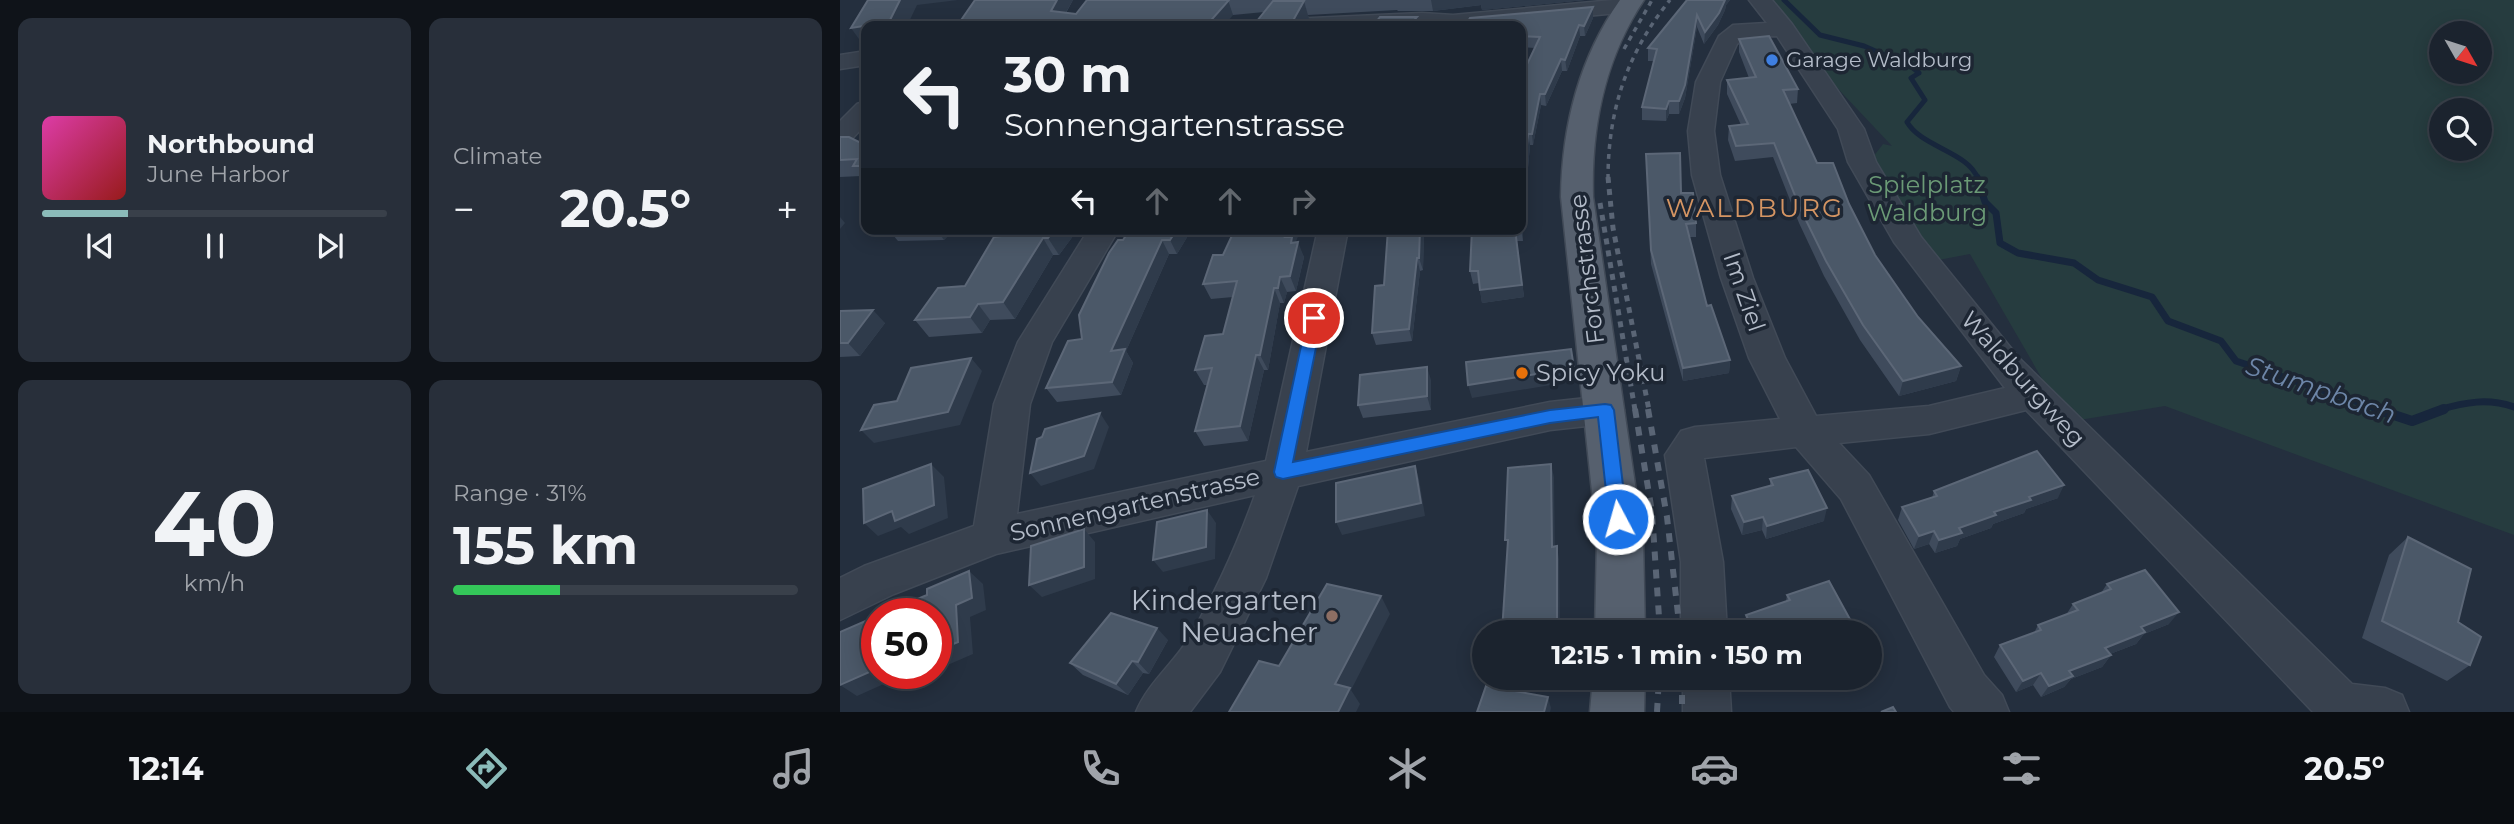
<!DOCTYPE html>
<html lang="en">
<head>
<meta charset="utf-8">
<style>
	body { margin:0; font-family:Montserrat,sans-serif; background:#282f3a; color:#f1f3f6; height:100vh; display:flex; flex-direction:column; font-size:26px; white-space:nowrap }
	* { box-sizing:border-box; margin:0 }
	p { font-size:23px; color:#a0a4aa }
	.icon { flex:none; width:38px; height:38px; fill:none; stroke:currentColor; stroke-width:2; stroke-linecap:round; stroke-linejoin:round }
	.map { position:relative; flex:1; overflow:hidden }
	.sheet { display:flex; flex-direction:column; gap:18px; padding:18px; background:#0f1319; width:840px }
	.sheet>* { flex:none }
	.guide { position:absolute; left:21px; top:21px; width:665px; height:214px; border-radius:14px; box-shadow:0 4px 18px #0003,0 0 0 2px #39404a; background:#1b232e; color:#f1f3f6; overflow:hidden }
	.needle { width:46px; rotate:129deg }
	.tools { position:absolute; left:1589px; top:21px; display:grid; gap:14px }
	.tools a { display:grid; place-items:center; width:63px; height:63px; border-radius:50%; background:#1b232e; box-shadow:0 4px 18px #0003,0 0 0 2px #39404a; font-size:35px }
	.speed { position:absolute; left:21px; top:598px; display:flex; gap:14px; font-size:35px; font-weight:700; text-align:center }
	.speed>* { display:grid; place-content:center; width:91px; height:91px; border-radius:50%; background:#1b232e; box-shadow:0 4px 18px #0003,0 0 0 2px #39404a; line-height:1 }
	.speed .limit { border:10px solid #d22; background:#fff; color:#111 }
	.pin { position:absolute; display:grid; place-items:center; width:60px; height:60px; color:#fff; margin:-30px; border:4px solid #fff; border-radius:50%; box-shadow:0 2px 7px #0007 }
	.me { position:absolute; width:77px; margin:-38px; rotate:354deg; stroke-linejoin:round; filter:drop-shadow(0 0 5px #0008) }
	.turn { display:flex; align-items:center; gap:24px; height:147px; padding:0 28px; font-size:32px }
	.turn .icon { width:91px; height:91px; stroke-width:2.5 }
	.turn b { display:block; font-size:49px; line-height:60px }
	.lanes { display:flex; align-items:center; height:66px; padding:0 28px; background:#0003; justify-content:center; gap:35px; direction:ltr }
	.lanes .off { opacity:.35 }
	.big { font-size:52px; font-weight:700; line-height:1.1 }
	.sheet .widget { flex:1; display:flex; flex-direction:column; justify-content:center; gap:10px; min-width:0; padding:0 24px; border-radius:14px; background:#282f3a }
	.sheet .dial { align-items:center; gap:0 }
	.dial b { font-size:91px; line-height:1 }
	.song { display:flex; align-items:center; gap:21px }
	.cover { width:84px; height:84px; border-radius:10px; background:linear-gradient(135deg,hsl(320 70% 55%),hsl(0 70% 35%)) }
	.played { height:7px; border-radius:4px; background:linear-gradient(90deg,#8bbbb9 25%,#39404a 25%) }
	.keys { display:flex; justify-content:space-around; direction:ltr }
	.heat { display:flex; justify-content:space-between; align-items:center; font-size:38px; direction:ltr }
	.charge { height:10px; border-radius:5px; background:linear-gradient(90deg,#34c759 31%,#39404a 0) }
	.sheet .tiles { flex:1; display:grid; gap:18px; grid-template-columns:repeat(2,1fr) }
	.trip { position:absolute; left:632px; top:620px; width:410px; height:70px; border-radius:35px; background:#1b232e; box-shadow:0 4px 18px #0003,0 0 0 2px #39404a; font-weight:700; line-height:70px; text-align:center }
	.tabs { display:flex; height:112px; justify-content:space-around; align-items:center; background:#0b0e12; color:#a0a4aa }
	.tabs .icon { width:49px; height:49px }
	.tabs .selected { color:#8bbbb9 }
	.tabs b { font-size:32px; color:#f1f3f6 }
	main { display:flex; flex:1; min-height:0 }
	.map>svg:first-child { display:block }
</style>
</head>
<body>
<main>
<section class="sheet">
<div class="tiles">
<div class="widget">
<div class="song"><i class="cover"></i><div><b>Northbound</b><p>June Harbor</p></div></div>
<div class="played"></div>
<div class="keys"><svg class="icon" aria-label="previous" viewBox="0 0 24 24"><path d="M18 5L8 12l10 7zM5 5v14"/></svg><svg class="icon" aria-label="pause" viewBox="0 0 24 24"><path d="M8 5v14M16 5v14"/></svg><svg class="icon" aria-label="next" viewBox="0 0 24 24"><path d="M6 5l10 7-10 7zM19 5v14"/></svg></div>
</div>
<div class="widget"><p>Climate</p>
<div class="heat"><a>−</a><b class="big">20.5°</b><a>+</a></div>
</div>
<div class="widget dial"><b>40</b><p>km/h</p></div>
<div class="widget"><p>Range · 31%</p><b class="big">155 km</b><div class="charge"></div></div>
</div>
</section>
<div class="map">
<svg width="1674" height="712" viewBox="0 0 1674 712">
	<rect width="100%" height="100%" fill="#242f3e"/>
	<!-- green -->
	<path fill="#263c3f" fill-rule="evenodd" d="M920,0H1674V535L1325,406L1227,422L1130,254L1093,261L1030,161L1043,144L1052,146L953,41ZM1601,33H1640V72H1601ZM1601,110H1640V149H1601Z"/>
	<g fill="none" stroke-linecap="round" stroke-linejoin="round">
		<!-- stream-far2 -->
		<path stroke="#17263c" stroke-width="5" d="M944,0L980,35L1024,46L1072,67L1079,73L1071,78L1085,100L1067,122C1081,147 1129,152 1138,179"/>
		<!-- stream-far1 -->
		<g stroke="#17263c" stroke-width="7">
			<polyline points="1137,177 1145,202 1156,213 1160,243 1178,253 1234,263 1258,280 1312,297 1328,321 1381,341 1396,361 1541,410"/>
			<path d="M1599,410C1625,402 1648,398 1674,407"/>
		</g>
		<!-- stream -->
		<polyline stroke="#17263c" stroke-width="10" points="1536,409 1572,421 1604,409"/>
		<!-- minor casing -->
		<g stroke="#414a57" stroke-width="3">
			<g id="minor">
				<polygon points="773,0 795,0 800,5 797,10 789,12 639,26 439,26 442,21 450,19 582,13 613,15"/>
				<path d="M909,0H932L952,24L1024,129L1036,162L1081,237L1179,358L1512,684L1545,688L1562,695L1569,712H1473L1186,410L1089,434L999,443L1029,475L1144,675L1162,695L1169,712H1114L1110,707L1001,499L956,447L864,458L883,562L887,632H841V562L825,455L841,431L855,427L940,419L909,358L881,278L852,175L848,131L856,82L879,36L893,25L927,23ZM937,36L998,129L1008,162L1054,242L1165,388L1089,406L976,416L945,358L913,278L880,175L874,131L880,82L897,44L907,37Z"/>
				<polygon points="26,51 26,65 0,69 0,55"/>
				<polygon points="26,101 26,124 9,142 0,144 0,121 17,104"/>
				<path d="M249,229H279L212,342L190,404L177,514L426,461L478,229H508L466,452L710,402L765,396L778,400L784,410L778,420L765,424L710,430L458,486L426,578L380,672L350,712H296C308,683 333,664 349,638C376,592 397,545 415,495L156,554L54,594L0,620V578L24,566L134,526L154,404L178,342Z"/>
				<polygon points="843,677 889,677 891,712 843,712"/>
			</g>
		</g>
		<!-- major casing -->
		<g stroke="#414a57" stroke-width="3">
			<g id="major">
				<path d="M780,0H804C765,58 751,128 753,197L803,539L805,632H755L757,539L721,197C722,127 739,58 780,0Z"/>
				<polygon points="753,677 805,677 804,712 750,712"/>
			</g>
		</g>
		<!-- minor -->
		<use href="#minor" fill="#38414e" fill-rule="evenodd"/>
		<!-- major -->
		<use href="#major" fill="#56606e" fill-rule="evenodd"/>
		<!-- rail-far2 -->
		<g stroke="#5a6575" stroke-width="3.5" stroke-dasharray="5 5" stroke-linecap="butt">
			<polyline points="784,49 812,0"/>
			<path d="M768,179C768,110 787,53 830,0"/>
		</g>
		<!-- rail-far1 -->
		<g stroke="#5a6575" stroke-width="5" stroke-dasharray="6 6" stroke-linecap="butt">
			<polyline points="768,177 773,228 809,410"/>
			<polyline points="760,203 795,410"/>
		</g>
		<!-- rail -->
		<g stroke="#5a6575" stroke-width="6" stroke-dasharray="9 9" stroke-linecap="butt">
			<polyline points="795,409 812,512 820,632"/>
			<polyline points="808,409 827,517 840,632"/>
			<polyline points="842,677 842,712"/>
			<polyline points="817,712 819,677"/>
		</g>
	</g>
	<!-- wall -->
	<g fill="#3f4b5c">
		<polygon points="135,0 233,0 226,13 236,14 247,0 745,0 642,10 641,5 593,11 558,11 557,10 468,15 471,26 413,26 424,12 393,15 117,26"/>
		<polygon points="847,0 890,0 886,5 885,10 878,25 864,44 857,27 845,98 839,114 829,114 826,121 802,120 802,107 814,61 808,61 808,48"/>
		<polygon points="753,7 753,18 745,36 740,36 727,71 722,71 706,106 701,105 693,145 690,145 686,191 683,191 683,241 677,241 684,297 642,303 639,283 633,284 630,271 632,229 681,229 681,77 695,48 681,47 681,26"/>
		<polygon points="899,39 958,89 957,103 949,104 977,163 1009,204 1035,255 1078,317 1121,366 1116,381 1059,396 1020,340 984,276 959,223 933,157 895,161 888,140 889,126 901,125 887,94 887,80 909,78 899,52"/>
		<polygon points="0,137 25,145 26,144 26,183 21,176 0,177"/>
		<polygon points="806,154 841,193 856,223 856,237 849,237 867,306 890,360 889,373 843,381 811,264"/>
		<polygon points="48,229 114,229 104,240 58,241"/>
		<polygon points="180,229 235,229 236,232 219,255 213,255 175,319 150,320 142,333 89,337 75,320 125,286"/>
		<polygon points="290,229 352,229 337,254 329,254 286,351 293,363 281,395 217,402 206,388 242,339 283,240"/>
		<polygon points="548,229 584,229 583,270 580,271 572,341 536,345 532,333 544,285"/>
		<polygon points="456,242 464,257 456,291 447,292 444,303 440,303 428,370 424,370 408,441 364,446 355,431 367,385 364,385 355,370 383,334 393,297 371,299 363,284 383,255"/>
		<polygon points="0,311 45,323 20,356 0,357"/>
		<polygon points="591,380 591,410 523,418 518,405"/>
		<polygon points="930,479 984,521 926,539 922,530 902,535 891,509 892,496 930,486"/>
		<polygon points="1094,491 1218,498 1186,509 1184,513 1153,524 1151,528 1120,539 1117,546 1095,553 1089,544 1074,549 1058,520 1062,507 1092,498"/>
		<polygon points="1568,537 1618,622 1630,665 1607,681 1522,638 1549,555"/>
		<polygon points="1267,584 1329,624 1304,634 1296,644 1270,654 1271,655 1262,667 1231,679 1224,687 1201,697 1193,685 1176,692 1154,657 1160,645 1194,633 1198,625 1226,615 1233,604 1261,593"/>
		<polygon points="947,595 1012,623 1009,632 907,632 905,627 906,615 946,601"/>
		<polygon points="328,640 309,674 303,673 288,695 243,675 230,663"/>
	</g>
	<!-- shaded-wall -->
	<g fill="#2f3b4b">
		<polygon points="60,0 118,0 77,5 67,26 26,26 26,46 24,46 11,28"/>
		<polygon points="217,0 233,0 218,26 211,11"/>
		<polygon points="388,0 393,15 384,26 366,26"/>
		<polygon points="591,0 745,0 642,10 641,5 593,11"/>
		<polygon points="883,0 890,0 886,5 885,10 878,25 864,44 865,32"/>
		<polygon points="464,1 471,26 450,26"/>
		<polygon points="753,7 753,18 745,36 744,26"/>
		<polygon points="857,15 857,27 845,98 839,114 839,101"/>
		<polygon points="577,17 579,26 569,26"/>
		<polygon points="739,25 740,36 727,71 725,60"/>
		<polygon points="721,59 722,71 706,106 705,94"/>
		<polygon points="700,94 701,105 693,145 692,134"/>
		<polygon points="829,101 829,114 826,121 826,109"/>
		<polygon points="688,134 690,145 686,191 684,179"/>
		<polygon points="681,179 683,191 683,241 681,229"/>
		<polygon points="0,217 5,223 0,229"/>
		<polygon points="96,229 114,229 104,240"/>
		<polygon points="215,229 235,229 236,232 219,255 208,238"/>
		<polygon points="337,229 352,229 337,254 330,240"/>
		<polygon points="449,229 461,229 455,244 458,242 464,257 456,291 450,276 445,237"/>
		<polygon points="580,229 584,229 583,270 579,258"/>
		<polygon points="675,229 684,297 642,303 640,290"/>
		<polygon points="203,238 213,255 175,319 163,302"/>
		<polygon points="322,240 329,254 286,351 293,363 281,395 272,382 271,351"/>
		<polygon points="577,258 580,271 572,341 569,329"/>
		<polygon points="440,277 447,292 444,303 438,288"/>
		<polygon points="434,288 440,303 428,370 420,355"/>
		<polygon points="138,304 150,320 142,333 130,317"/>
		<polygon points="33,310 45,323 20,356 8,343"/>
		<polygon points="416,355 424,370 408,441 400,426"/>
		<polygon points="131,358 142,371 120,425 34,443 21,430"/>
		<polygon points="890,360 889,373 843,381 843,368"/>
		<polygon points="1121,366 1116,381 1059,396 1063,381"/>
		<polygon points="587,367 591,380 591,410 587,396"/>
		<polygon points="734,368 735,381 632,398 628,385"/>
		<polygon points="260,413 269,427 254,469 201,486 190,473"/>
		<polygon points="91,464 104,477 108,518 69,534 61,527 38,536 24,523"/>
		<polygon points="711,464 714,477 715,559 712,547"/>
		<polygon points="575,466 579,479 585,516 502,535 496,522"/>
		<polygon points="1224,485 1218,498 1186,509 1184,513 1153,524 1151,528 1120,539 1117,546 1095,553 1099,540 1119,528 1189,497"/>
		<polygon points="987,508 984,521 926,539 927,526"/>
		<polygon points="367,510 376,523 375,559 323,572 313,560"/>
		<polygon points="923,517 922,530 902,535 904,522"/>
		<polygon points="244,529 255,542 255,579 202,597 189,585"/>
		<polygon points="1094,531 1089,544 1074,549 1079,536"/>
		<polygon points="717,546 719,559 720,632 717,632"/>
		<polygon points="129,571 143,584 146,610 130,617 133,654 96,670 96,651"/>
		<polygon points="541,596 550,614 511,690 520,704 516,712 498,712 495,684"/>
		<polygon points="1339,612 1329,624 1304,634 1296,644 1257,659 1265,648 1301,627"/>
		<polygon points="1012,623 1009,632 988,632"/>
		<polygon points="317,628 328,640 309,674 298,662"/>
		<polygon points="1271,655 1262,667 1231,679 1224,687 1201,697 1209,686 1229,671"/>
		<polygon points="292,661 303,673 288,695 276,684"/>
		<polygon points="36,669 37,674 87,674 53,688 46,683 17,696 0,685"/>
		<polygon points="1201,673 1193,685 1176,692 1183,681"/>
		<polygon points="708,697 711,708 710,712 704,712"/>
	</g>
	<!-- building -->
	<g fill="#4b5868" stroke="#5c6777" stroke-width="2">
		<polygon points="28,0 60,0 49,22 11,28"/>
		<polygon points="135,0 217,0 211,11 236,14 247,0 389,0 366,26 117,26"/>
		<polygon points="847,0 885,0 879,13 865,32 857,15 845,85 839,101 829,101 826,109 802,107 817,49 808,48"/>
		<polygon points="433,1 464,1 450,26 413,26"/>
		<polygon points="753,7 744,26 739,25 725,60 721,59 705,94 700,94 692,134 688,134 684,179 681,179 681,229 681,77 700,37 681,36 681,26 625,26 630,18"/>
		<polygon points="540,17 577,17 569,26 533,26"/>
		<polygon points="929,36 958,89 943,90 977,163 993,163 1009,204 1035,255 1078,317 1121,366 1063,381 1023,325 986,261 960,208 934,143 896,146 889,126 908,124 887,80 916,77 899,39"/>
		<polygon points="0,137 9,137 25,145 26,144 26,166 13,166 17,159 0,160"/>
		<polygon points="840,153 841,193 853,193 856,223 846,224 867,306 871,305 890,360 843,368 811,250 806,154"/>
		<polygon points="180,229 215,229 208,238 203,238 163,302 138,304 130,317 75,320 98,288 125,286 154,237 177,234"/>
		<polygon points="290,229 337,229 330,240 322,240 271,351 285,349 272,382 206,388 228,341 242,339 239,315 269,253 278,240 283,240"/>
		<polygon points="395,229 449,229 445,237 452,237 451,243 458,242 450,276 440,277 438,288 434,288 420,355 416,355 400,426 355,431 372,368 355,370 365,336 383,334 397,281 363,284 373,255 383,255"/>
		<polygon points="548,229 580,229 579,258 577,258 569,329 532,333 535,286 544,285"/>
		<polygon points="632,229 675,229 682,285 640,290 638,271 630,271"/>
		<polygon points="33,310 8,343 0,343 0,311"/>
		<polygon points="731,349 734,368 628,385 626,362"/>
		<polygon points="131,358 108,412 21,430 34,405 57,401 71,368"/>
		<polygon points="587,367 587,396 518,405 520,375"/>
		<polygon points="260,413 244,456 190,473 197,439 202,437 205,429"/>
		<polygon points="1197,451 1224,485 1189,497 1191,500 1154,512 1156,515 1119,528 1122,533 1099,540 1094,531 1079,536 1062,507 1097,496 1094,491"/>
		<polygon points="91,464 94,505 55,521 52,511 24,523 23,489"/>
		<polygon points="711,464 712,547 717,546 717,632 662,632 668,540 665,540 668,468"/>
		<polygon points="575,466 581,503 496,522 496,483"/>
		<polygon points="968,470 987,508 927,526 923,517 904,522 892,496 933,485 930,479"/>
		<polygon points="367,510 366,547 313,560 317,522"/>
		<polygon points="244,529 244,567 189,585 191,546"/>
		<polygon points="1568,537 1631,569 1618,622 1641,637 1630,665 1542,621"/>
		<polygon points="1305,570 1339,612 1301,627 1305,632 1265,648 1271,655 1229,671 1233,676 1209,686 1201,673 1183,681 1160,645 1201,630 1198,625 1238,610 1233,604 1271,589 1267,584"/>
		<polygon points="129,571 132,598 116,605 118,642 96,651 96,614 42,614 87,595 87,589"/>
		<polygon points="989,581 1012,623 988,632 914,632 906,615 950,600 947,595"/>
		<polygon points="487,584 541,596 495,684 510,688 498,712 389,712 419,661 439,666"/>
		<polygon points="271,613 317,628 298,662 292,661 276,684 230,663"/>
		<polygon points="37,616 37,674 44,674 37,677 36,669 0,685 0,632"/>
		<polygon points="646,686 708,697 704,712 637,712"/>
		<polygon points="1053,707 1056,712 1041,712"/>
	</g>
	<!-- route -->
	<polygon fill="#1a73e8" stroke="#114b97" stroke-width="2" points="474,313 482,318 453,462 710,410 765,404 771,405 774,410 787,519 784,524 778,526 771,524 769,519 758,417 710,423 443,479 436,477 434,472 467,318"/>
	<!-- markers -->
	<circle fill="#3f7fe0" stroke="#1d2633" stroke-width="2.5" cx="932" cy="60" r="7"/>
	<circle fill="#e8710a" stroke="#1d2633" stroke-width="2.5" cx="682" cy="373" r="7"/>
	<circle fill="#8d6e63" stroke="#1d2633" stroke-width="2.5" cx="492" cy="616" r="7"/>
	<g text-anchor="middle" stroke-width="7" stroke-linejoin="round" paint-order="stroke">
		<!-- far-poi labels -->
		<g font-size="21" fill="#b4bcc9" stroke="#1d2633" text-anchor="start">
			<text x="946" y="67">Garage Waldburg</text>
		</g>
		<!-- park labels -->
		<g font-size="24" fill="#6b9a76" stroke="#1d2633">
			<text x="1087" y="193">Spielplatz<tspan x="1087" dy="28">Waldburg</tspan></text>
		</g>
		<!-- street labels -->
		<g font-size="24" fill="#b4bcc9" stroke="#1d2633">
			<text transform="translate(747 269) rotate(-97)" y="8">Forchstrasse</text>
			<text transform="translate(904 292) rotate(71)" y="8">Im Ziel</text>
			<text transform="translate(1183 379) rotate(48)" y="8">Waldburgweg</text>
			<text transform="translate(295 505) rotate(-13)" y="8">Sonnengartenstrasse</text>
		</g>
		<!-- poi labels -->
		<g font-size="24" fill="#b4bcc9" stroke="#1d2633" text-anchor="start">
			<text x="696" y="381">Spicy Yoku</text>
		</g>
		<!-- neighbourhood labels -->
		<g font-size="26" letter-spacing="2" fill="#d59563" stroke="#1d2633">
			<text x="915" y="217">WALDBURG</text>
		</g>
		<!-- water labels -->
		<g font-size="26" font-style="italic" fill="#6d86a8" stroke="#1d2633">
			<text transform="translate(1481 390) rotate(19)" y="9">Stumpbach</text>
		</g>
		<!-- near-poi labels -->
		<g font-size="28" fill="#b4bcc9" stroke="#1d2633" text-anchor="end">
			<text x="478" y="610">Kindergarten<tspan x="478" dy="32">Neuacher</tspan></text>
		</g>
	</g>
</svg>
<div class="tools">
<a><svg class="needle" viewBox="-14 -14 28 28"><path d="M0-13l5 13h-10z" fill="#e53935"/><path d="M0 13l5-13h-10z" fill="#a0a4aa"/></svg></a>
<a><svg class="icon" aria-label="search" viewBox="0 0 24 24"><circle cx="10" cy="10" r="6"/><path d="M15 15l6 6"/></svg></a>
</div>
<div class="speed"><div class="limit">50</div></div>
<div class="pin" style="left:474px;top:318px;background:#d93025"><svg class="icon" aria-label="arrive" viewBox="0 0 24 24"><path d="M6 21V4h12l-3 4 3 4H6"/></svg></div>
<svg class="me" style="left:778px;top:519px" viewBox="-20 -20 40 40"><circle r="17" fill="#1a73e8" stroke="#fff" stroke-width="3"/><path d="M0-11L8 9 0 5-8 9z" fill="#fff"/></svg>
<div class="trip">12:15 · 1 min · 150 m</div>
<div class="guide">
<div class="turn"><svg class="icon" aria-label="left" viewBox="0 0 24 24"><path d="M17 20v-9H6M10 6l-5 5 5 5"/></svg><div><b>30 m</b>Sonnengartenstrasse</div></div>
<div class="lanes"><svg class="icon" aria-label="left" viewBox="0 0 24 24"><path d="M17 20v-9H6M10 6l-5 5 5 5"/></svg><svg class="icon off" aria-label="ahead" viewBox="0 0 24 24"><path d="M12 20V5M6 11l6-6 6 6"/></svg><svg class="icon off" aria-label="ahead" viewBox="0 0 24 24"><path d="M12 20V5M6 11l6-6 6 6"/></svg><svg class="icon off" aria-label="right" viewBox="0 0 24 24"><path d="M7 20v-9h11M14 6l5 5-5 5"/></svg></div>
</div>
</div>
</main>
<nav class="tabs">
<b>12:14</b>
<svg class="icon selected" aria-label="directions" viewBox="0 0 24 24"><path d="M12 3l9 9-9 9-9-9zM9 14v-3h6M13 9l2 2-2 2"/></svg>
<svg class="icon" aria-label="music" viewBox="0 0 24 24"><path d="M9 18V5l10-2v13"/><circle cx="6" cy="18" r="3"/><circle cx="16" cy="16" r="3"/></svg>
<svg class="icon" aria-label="phone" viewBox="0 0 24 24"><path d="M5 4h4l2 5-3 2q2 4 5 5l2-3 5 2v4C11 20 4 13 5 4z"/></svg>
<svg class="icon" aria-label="climate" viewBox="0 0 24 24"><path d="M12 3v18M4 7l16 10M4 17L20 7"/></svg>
<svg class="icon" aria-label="car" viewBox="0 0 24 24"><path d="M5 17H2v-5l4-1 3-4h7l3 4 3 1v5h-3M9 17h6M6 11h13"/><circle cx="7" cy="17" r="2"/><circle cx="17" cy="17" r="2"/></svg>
<svg class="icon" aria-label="filters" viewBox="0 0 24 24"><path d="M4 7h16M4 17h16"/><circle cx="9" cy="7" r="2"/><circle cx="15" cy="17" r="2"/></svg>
<b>20.5°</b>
</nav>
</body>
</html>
